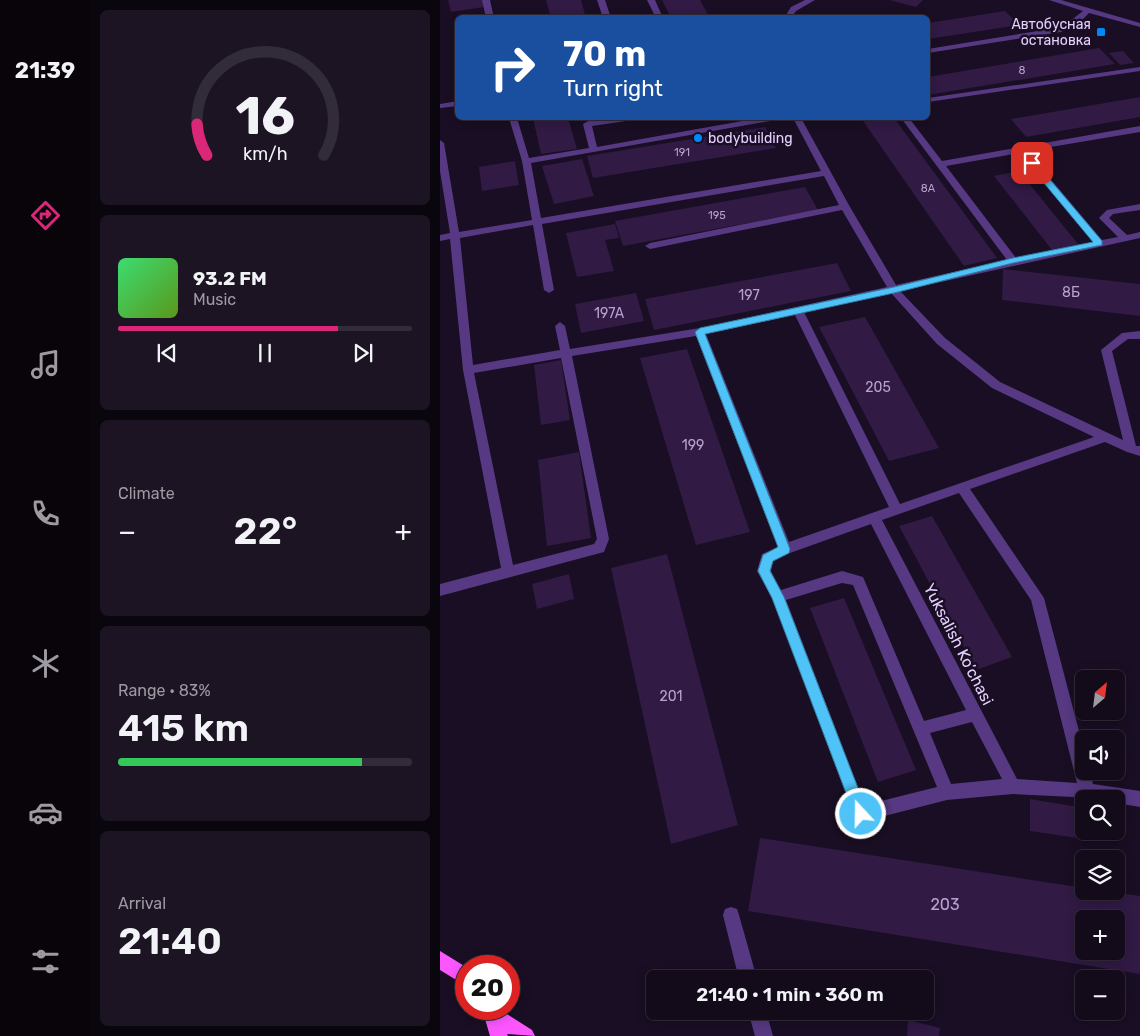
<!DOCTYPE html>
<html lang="en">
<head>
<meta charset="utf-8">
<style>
	body { margin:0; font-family:Rubik,sans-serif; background:#1c1323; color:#f1f3f6; height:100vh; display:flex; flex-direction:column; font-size:19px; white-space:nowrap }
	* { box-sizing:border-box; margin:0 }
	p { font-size:16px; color:#9d9aa2 }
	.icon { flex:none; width:28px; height:28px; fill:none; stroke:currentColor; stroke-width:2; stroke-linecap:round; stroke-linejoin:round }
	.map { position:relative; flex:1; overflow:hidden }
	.sheet { display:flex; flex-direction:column; gap:10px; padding:10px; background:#0a060e; width:350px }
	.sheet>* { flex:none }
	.hud { position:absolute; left:15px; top:15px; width:475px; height:105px; border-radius:8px; box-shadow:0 2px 12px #0003,0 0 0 1px #322b39; background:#1a4fa0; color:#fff; overflow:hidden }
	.needle { width:32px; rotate:28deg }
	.controls { position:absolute; left:635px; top:670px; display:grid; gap:10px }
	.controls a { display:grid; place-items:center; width:50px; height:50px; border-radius:8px; background:#130a1a; box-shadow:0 2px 12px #0003,0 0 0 1px #322b39; font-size:25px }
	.speed { position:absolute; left:15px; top:955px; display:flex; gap:10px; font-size:25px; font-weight:700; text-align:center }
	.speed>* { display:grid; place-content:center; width:65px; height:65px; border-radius:50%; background:#130a1a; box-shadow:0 2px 12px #0003,0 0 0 1px #322b39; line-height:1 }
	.speed .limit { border:8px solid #d22; background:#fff; color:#111 }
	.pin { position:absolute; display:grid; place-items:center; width:42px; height:42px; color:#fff; margin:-21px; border-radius:10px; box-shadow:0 2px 8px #0006 }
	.me { position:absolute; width:55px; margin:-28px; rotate:339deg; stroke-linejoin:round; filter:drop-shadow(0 0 4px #0008) }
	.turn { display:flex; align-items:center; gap:18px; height:105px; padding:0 25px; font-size:22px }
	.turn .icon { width:65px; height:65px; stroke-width:2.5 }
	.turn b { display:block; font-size:35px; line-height:42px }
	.big { font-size:38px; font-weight:600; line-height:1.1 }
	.sheet .tile { flex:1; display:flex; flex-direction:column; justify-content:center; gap:8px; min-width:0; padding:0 18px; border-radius:8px; background:#1c1323 }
	.sheet .dial { align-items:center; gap:0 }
	.dial svg { height:130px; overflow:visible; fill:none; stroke:#322b39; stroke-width:7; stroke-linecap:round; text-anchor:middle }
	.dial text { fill:#f1f3f6; stroke:none }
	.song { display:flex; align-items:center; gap:15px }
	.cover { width:60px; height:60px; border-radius:8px; background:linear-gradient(135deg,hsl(140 70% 55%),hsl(90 70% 35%)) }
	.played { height:5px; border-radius:2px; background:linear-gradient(90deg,#db2777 75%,#322b39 75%) }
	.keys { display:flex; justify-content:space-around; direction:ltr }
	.heat { display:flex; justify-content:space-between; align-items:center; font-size:28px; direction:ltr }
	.charge { height:8px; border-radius:4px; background:linear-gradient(90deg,#34c759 83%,#322b39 0) }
	.trip { position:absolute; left:206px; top:970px; width:288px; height:50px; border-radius:8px; background:#130a1a; box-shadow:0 2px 12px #0003,0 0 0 1px #322b39; font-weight:600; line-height:50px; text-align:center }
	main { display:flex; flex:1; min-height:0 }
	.dock { display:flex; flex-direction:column; width:90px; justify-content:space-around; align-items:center; background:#08040a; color:#9d9aa2 }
	.dock .icon { width:35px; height:35px }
	.dock .selected { color:#db2777 }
	.dock b { font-size:22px; color:#f1f3f6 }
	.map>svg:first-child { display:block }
</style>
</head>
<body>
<main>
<nav class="dock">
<b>21:39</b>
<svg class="icon selected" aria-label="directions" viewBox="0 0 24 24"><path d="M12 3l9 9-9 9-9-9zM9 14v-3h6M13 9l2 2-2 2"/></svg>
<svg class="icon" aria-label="music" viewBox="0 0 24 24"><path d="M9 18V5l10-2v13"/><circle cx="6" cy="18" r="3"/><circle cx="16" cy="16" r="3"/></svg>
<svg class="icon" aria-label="phone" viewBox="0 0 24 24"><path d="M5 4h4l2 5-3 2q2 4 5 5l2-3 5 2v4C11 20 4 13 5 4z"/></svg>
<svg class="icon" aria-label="climate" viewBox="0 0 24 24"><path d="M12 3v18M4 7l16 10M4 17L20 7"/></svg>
<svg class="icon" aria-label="car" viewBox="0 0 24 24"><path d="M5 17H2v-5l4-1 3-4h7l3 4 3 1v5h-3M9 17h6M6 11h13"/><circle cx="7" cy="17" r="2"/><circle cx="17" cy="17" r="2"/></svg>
<svg class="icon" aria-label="filters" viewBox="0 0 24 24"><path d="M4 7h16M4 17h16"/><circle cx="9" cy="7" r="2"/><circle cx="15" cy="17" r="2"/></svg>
</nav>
<section class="sheet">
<div class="tile dial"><svg viewBox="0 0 100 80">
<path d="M14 69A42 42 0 1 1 86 69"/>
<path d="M14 69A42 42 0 0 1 8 50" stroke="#db2777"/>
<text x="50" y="56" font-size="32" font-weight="700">16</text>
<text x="50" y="72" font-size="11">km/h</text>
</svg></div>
<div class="tile">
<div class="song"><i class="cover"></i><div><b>93.2 FM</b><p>Music</p></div></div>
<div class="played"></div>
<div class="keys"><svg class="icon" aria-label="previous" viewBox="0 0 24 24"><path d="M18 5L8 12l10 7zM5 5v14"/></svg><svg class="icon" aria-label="pause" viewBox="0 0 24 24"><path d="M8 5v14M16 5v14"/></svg><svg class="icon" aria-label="next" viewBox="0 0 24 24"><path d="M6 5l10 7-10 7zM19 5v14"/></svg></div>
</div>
<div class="tile"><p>Climate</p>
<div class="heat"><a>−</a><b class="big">22°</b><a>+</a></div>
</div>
<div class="tile"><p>Range · 83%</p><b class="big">415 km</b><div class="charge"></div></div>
<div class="tile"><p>Arrival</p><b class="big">21:40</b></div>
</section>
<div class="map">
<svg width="700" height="1036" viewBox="0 0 700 1036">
	<rect width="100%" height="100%" fill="#190e23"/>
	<!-- building -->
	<g fill="#311a44" fill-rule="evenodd">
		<polygon points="8,0 43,0 45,7 11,12"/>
		<polygon points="106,0 141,0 146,18 111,18"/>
		<polygon points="222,0 260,0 270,18 231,18"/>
		<polygon points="449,0 483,0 476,7"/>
		<polygon points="565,11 579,25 488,39 488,23"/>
		<polygon points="659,48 675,64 488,95 488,77"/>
		<polygon points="683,51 694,63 680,65 669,53"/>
		<polygon points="700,97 700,117 586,137 571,119"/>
		<polygon points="93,118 128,118 137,149 101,154"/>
		<polygon points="421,118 454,118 557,258 524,266"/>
		<polygon points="325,127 336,148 153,178 147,156"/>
		<polygon points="142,159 154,196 114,204 102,166"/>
		<polygon points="75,161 79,185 42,191 39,167"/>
		<polygon points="579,171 638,244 612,250 554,176"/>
		<polygon points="365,187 378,210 183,246 175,221"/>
		<polygon points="175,224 179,238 165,240 174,271 137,277 126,233"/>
		<polygon points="397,263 411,291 214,330 205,299"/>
		<polygon points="563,269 700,284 700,316 562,300"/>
		<polygon points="196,293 204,321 141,333 135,304"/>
		<polygon points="425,317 499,448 449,461 379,327"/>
		<polygon points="247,349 310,532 256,545 200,358"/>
		<polygon points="121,360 130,420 101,425 94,365"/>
		<polygon points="139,452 151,538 107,546 98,460"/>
		<polygon points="492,516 572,657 536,670 459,526"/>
		<polygon points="227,554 298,825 231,844 171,568"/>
		<polygon points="129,574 134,599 97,609 92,584"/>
		<polygon points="404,598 476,770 438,782 370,608"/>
		<polygon points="590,799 644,808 644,831 658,831 658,841 590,831"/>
		<path d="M320,838L644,888V891H667L700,896V974L308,911ZM644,919H676V951H644Z"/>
		<polygon points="468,1020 500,1028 499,1036 467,1036"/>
	</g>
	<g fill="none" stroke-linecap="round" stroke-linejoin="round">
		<!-- minor -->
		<g fill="#563982" fill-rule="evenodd">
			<polygon points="42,0 50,0 54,18 46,18"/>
			<polygon points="157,0 165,0 171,18 163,18"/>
			<polygon points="207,0 215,0 223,18 216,18"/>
			<polygon points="365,0 375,0 356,11 351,18 344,18 351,7"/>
			<polygon points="609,0 621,0 700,23 700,27 649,13 640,22 621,32 488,53 488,49 616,28 634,18 643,11"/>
			<polygon points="700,67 700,71 488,102 488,98"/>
			<polygon points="18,101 18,106 0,108 0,104"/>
			<path d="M69,118H77L89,158L149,148L143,124C153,116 178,116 190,118L186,121L152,126L157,147L319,118H334L330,121L91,163L101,218L381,171L353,118H361L410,207L456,285L567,260L461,118H469L502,161L700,126V132L587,151L662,240L678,237L659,218L667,210L700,204V210L673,214L669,218L687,235L700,232V238L460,291L505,338L560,382L683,440L661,350L682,333L700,331V339H688L672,351L696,446H700V456L687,452L665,442L530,489L604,598L644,750V771H649L653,784L700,791V807L676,803V799L573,794L507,800L421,822L416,819L332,598L317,571L322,554L338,547L256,336L132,356L169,539L164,552L0,596V584L61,568L23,370L10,239L0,241V235L10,233L0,171V140L4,143L19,232L92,220L82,161ZM579,153L653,242L576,258L506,166ZM384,176L399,205L210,243L205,246L210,249L402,210L447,287L260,328L130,349L125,326L120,322L115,326L120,350L33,365L20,238L93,225L104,290L109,293L114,290L102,224ZM451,293L497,344L552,388L654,437L460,504L364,312ZM355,315L449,507L349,542L266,334ZM121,358L157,539L154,544L73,565L34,373ZM519,493L591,600L637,783L577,779L442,520ZM431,524L526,710L484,721L423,577L402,571L341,590L331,571L333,561L350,553ZM402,583L413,585L497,787L425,805L346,600ZM532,722L562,779L511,784L490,733Z"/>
			<polygon points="291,907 297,909 299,915 317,979 299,979 283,915 285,909"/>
			<polygon points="308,1011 326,1011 333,1036 315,1036"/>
		</g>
		<!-- major -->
		<g fill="#fc57ff" fill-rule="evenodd">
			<polygon points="0,951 26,967 26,986 0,970"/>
			<polygon points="45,1009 59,1009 92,1030 95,1036 67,1034 68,1036 50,1036 43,1012"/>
		</g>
	</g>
	<!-- route -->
	<polygon fill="#4fc3f7" stroke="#337fa1" points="589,162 595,162 662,241 662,245 573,263 454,293 265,334 350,549 349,553 333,561 330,571 344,597 428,814 426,819 421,821 416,819 414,814 332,598 318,571 323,555 338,547 255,332 260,328 454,287 573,258 653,242 589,165"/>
	<!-- markers -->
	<g fill="#0088fa" stroke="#190e23" stroke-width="2">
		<rect x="656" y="27" width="10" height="10" rx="2.5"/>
		<circle cx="258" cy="138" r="5"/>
	</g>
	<g text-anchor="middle" stroke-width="5" stroke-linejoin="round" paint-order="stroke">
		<!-- far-number labels -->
		<g font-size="11" fill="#b9a2d0">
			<text x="582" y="74">8</text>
			<text x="242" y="156">191</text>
			<text x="488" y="192">8А</text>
			<text x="277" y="219">195</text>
		</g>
		<!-- far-poi labels -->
		<g font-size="14" fill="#e6d0ff" stroke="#190e23" text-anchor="end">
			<text x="651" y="29">Автобусная<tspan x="651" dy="16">остановка</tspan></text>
			<text x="268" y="143" text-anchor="start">bodybuilding</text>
		</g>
		<!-- number labels -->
		<g font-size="14" fill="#b9a2d0">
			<text x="631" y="297">8Б</text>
			<text x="309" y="300">197</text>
			<text x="169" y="318">197A</text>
			<text x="438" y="392">205</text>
			<text x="253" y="450">199</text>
			<text x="231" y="701">201</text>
		</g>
		<!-- street labels -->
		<g font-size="16" fill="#e6d0ff" stroke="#190e23">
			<text transform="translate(519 644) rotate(63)" y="6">Yuksalish Ko’chasi</text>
		</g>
		<!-- near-number labels -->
		<g font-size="16" fill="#b9a2d0">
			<text x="505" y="910">203</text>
		</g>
	</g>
</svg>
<div class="controls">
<a><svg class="needle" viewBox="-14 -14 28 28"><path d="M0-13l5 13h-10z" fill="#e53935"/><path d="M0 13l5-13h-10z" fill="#9d9aa2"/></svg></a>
<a><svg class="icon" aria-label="sound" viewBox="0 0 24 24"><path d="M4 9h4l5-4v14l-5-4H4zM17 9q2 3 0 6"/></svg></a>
<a><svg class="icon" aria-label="search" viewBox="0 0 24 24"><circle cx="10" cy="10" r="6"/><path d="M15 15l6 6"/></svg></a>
<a><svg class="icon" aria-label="layers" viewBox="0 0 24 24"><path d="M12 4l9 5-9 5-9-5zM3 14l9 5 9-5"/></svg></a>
<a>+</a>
<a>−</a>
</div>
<div class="speed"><div class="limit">20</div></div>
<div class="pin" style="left:592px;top:163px;background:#d93025"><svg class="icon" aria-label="arrive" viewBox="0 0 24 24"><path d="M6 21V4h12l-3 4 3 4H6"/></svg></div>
<svg class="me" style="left:421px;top:814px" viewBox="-20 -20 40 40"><circle r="17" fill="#4fc3f7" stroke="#fff" stroke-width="3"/><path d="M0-11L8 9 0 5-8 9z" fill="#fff"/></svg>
<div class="trip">21:40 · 1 min · 360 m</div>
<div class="hud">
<div class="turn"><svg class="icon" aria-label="right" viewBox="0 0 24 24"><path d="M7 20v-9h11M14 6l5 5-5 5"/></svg><div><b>70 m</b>Turn right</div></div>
</div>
</div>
</main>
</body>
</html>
